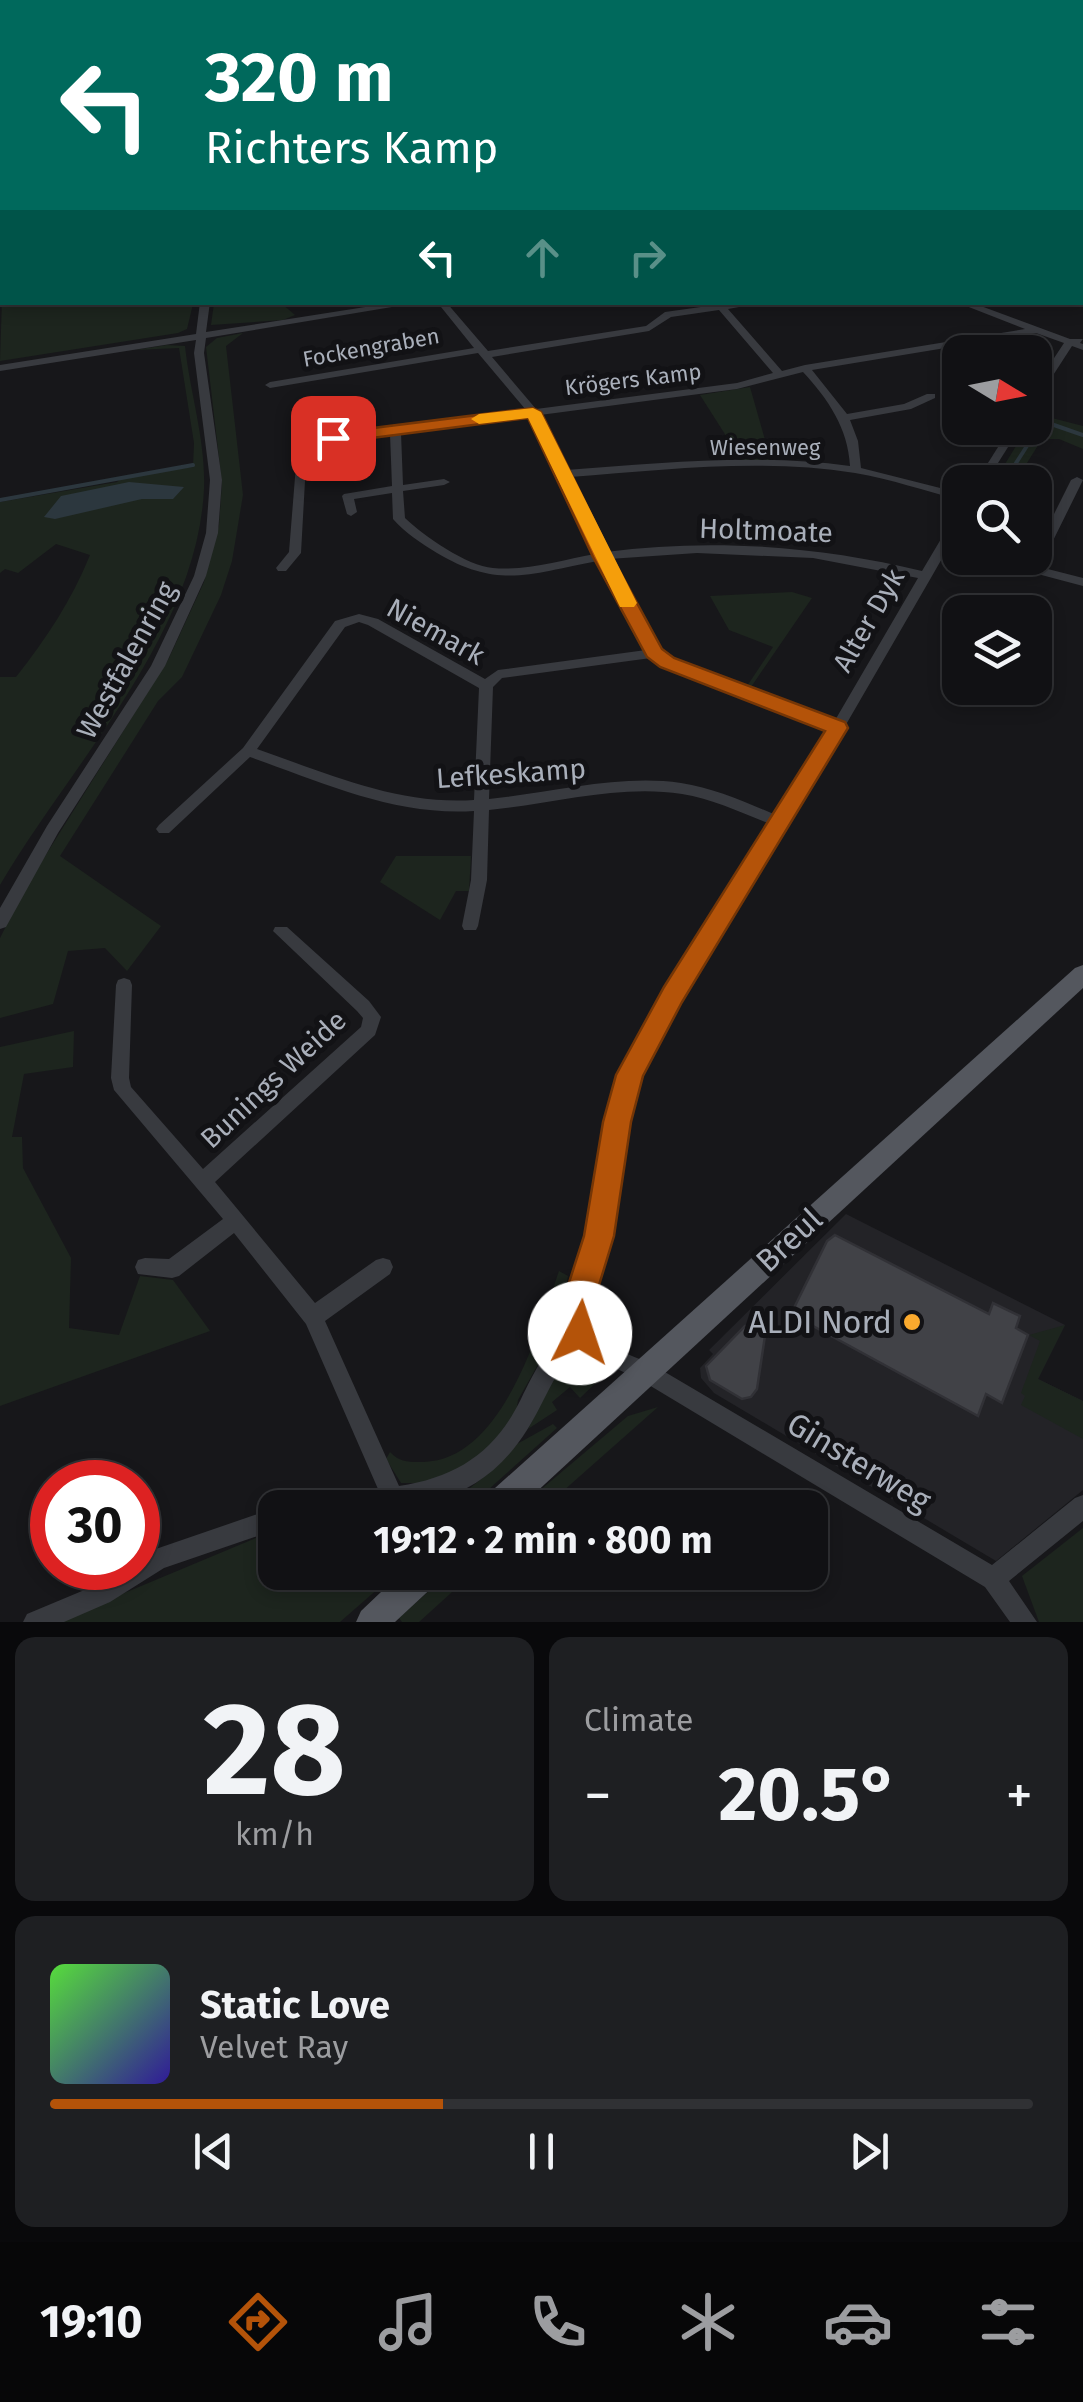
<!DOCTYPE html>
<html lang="en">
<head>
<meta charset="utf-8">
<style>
	body { margin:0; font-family:"Fira Sans",sans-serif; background:#1e1f22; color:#f1f3f6; height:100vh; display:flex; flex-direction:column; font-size:38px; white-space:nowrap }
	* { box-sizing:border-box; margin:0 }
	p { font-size:32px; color:#9c9da0 }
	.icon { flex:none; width:55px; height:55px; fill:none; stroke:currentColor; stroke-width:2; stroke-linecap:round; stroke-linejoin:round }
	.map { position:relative; height:1622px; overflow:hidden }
	.sheet { display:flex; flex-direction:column; gap:15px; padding:15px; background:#09090b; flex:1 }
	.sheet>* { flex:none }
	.hud { position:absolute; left:0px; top:0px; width:1085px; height:305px; box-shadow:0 5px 15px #0003,0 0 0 2px #303134; background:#00695c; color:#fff; overflow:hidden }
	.needle { width:65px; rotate:100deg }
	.controls { position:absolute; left:942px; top:335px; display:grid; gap:20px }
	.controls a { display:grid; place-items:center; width:110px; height:110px; border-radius:20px; background:#111114; box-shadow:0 5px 15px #0003,0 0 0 2px #303134; font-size:50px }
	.speed { position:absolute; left:30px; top:1460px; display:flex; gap:20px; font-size:50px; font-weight:700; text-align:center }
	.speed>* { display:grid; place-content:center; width:130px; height:130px; border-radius:50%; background:#111114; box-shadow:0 5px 15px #0003,0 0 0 2px #303134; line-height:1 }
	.speed .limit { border:15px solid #d22; background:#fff; color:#111 }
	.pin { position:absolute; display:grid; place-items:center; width:85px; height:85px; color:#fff; margin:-42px; border-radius:20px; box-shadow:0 5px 15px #0006 }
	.me { position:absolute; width:110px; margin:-55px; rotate:4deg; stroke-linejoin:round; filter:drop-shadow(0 0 8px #0008) }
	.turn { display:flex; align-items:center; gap:35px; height:210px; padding:0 40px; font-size:45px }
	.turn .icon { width:130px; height:130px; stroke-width:2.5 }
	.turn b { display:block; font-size:70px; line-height:85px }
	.lanes { display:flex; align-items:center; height:95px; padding:0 40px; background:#0003; justify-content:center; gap:50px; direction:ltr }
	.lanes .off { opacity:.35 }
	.big { font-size:75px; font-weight:700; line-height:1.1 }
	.sheet .widget { flex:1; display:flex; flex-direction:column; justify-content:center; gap:15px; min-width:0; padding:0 35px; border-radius:20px; background:#1e1f22 }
	.sheet .dial { align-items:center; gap:0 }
	.dial b { font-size:130px; line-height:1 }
	.song { display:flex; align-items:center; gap:30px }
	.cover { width:120px; height:120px; border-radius:15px; background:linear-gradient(135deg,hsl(110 70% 55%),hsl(250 70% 35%)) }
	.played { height:10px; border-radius:5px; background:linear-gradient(90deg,#b45309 40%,#303134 40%) }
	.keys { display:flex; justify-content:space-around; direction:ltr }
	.heat { display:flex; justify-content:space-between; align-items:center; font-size:55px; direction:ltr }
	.sheet .tiles { flex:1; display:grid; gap:15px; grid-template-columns:1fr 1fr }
	.widget:last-child { grid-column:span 2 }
	.trip { position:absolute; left:258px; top:1490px; width:570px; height:100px; border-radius:20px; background:#111114; box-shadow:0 5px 15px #0003,0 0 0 2px #303134; font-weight:700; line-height:100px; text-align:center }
	.tabs { display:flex; height:160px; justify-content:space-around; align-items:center; background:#070708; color:#9c9da0 }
	.tabs .icon { width:70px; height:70px }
	.tabs .selected { color:#b45309 }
	.tabs b { font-size:45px; color:#f1f3f6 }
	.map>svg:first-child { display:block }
</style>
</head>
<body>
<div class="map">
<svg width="1083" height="1622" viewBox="0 0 1083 1622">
	<rect width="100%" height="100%" fill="#17171a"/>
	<!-- built -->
	<polygon fill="#232327" points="846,1214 1065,1325 1038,1379 1083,1401 1083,1490 996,1561 714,1393 701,1378 700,1368 713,1354 709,1350"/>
	<!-- green -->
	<g fill="#1d251e">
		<polygon points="2,298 2,302 193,304 187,329 178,333 0,361"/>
		<polygon points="214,303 281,303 295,315 283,320 211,325"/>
		<polygon points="243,333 226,346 243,495 232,561 221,595 182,677 158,701 60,856 161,926 127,971 105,948 68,951 53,1004 0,1018 0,938 27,885 169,658 204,582 219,525 222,483 206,347 217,338"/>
		<path d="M167,345L185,346C190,393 206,441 204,489C197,635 71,764 0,885V677H16C46,639 72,600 90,555L56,544L18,573L5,569L0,573V502L117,482L123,477L193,467L194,443L179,348L135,350Z"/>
		<polygon points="750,387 771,461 742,461 700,395"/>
		<polygon points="1052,418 1083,426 1083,449 1059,439 1042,439 1015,482 994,482 1027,428 1035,428 1035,420"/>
		<polygon points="792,592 812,598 749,690 745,689 773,647 729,630 710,596"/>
		<polygon points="396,856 471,856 469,891 456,891 440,920 380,882"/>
		<polygon points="74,1031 73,1067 24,1074 12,1137 22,1137 23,1168 71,1258 69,1328 119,1335 140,1276 173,1280 210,1331 0,1406 0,1047"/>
		<path d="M559,1271L568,1276L558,1329L518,1400L515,1420L482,1459L433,1483H401L386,1459L390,1452C400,1463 410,1462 424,1462C502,1460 538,1332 559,1271Z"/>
		<polygon points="1065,1325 1038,1379 1083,1401 1083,1439 1021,1405 1025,1396 1021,1393 1040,1341 1029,1335"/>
		<polygon points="574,1352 591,1354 603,1376 580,1398 570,1387 552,1402 557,1410 528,1429 561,1364"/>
		<polygon points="658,1407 545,1507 519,1508 628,1416"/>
		<polygon points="553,1424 557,1428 469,1507 386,1508 428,1502 470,1488 497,1466 517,1444"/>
		<polygon points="1083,1528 1083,1622 1039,1622 1022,1576"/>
		<polygon points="275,1530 275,1572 396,1573 340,1622 55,1622"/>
		<polygon points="449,1573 473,1573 419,1622 402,1622 399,1618"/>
	</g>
	<!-- water -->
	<polygon fill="#2c373e" points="129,482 184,487 173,499 142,499 55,519 44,517 61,496"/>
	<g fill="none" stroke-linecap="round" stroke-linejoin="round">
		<!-- stream-far1 -->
		<polyline stroke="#2c373e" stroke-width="2.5" points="598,2 619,0"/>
		<!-- stream -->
		<g stroke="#2c373e" stroke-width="4">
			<polyline points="1004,482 1039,427 1054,425 1083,435"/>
			<polyline points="0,500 193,465"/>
		</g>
	</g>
	<!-- building -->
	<g fill="#414247" stroke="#313136" stroke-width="2.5">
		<polygon points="835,1235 989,1314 993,1303 1020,1316 1016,1328 1028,1335 1002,1403 986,1394 978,1416 791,1314 827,1241"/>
		<polygon points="753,1325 765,1336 757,1389 751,1397 742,1399 710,1380 706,1366 745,1326"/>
	</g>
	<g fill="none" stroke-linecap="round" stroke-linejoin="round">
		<!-- minor -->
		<g fill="#383a3f" fill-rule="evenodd">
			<polygon points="147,0 153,0 154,2 148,2"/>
			<rect x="734" y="0" width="6" height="2"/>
			<rect x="1082" y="24" width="1" height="4"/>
			<rect x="1082" y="71" width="1" height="4"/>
			<rect x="1082" y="85" width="1" height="4"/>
			<rect x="0" y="112" width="2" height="5"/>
			<rect x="0" y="164" width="2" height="6"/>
			<polygon points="1082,273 1083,274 1083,280 1082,280"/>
			<polygon points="200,302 210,302 206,332 397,302 422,302 206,338 204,353 222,480 218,533 206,576 165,666 58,833 6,927 0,929 0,908 47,826 151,666 194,576 206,533 210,480 194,353 196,340 0,371 0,365 196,334"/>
			<path d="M437,302H446L488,351L646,326L665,312L715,305L713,302H767L728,309L782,371L805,365L1025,329L956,302H970L1070,339H1083L1080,343L1083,344V350L1072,346L1039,397L1035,398V387L1064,343L1036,333L812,370L847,414L904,404L927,394H935V398L911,409L850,420L858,441L861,468L960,493V500C925,491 891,479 855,473C760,458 664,470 570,477L606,552C711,538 819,546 922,571L954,517L960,513V527L932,576L844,728L658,1036L639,1075L626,1122L619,1186L588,1316C593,1344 630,1354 653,1365L992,1565L1075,1498L1083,1495V1521L1009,1581L1037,1622H1010L985,1587L639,1379L595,1359L580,1346C554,1370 545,1402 527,1430C472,1518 392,1508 301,1508L304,1500L312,1497L378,1489L306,1324L234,1233L179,1276L172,1278L138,1274L135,1267L138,1260L145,1258L169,1259L223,1219L114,1090L111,1078L116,985L118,980L124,978L130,980L132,985L129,1078L131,1087L203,1169L361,1027L363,1018L357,1011L273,931L275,927H287L369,1001L381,1017L375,1035L215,1182L315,1303L376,1260L383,1258L390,1260L393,1267L390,1274L325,1321L399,1486C457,1477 495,1452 521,1399C534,1373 546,1346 570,1329L568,1316L599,1186L608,1122L621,1075L645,1027L770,824C742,813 713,799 682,794C619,784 552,804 489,810L487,880L478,926L476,930H464L462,926L471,880L474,811C394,816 324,783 250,757L169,833H159L156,829L159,825L243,748L335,621L359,614L378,619L485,679L498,670L646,650L598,561C532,573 499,590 437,553C421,543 405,533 393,519L392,493L354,499L357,512L351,516L347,514L342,496L344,494L392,486L390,434L307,445L301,553L286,571H278L276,568L289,552L298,440L526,410L478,353L270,388L265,385L270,382L474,348ZM719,310L773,373L737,383L536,409L492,357L649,331L671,317ZM803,372C828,399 848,428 850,466C755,453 661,463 566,470L540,415L737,389ZM530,416L595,554C562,560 527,571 493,568C467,566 424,536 405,518L403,491L444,485L450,482L444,479L403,485L401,433ZM697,553L813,558L918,578L834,722L672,660L659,651L609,559ZM359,622L368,625L479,688L474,800C397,805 329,774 257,749L345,627ZM651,658L662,666L829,730L776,815C745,802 714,788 681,783C618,774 552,793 489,799L493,687L502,678Z"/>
			<polygon points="1010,428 1020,428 986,482 976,482"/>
			<polygon points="1077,477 1083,480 1040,567 1083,578 1083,586 989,561 987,558 1005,558 1029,564 1032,558 1035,558 1035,552 1071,480"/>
			<polygon points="275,1508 275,1530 164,1568 110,1602 64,1622 23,1622 27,1614 94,1586 123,1568 138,1568 138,1558 150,1551"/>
		</g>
		<!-- major -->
		<g fill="#54575e" fill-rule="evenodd">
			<polygon points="1083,965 1083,988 519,1508 481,1508 485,1497 1075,968"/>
			<polygon points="402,1572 441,1572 437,1583 395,1622 356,1622 361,1611"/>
		</g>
	</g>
	<!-- route -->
	<polygon fill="#b45309" stroke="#753606" stroke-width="2.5" points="533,408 541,412 612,557 662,649 674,658 845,722 848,728 682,1002 643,1076 631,1122 614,1236 596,1295 596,1333 592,1344 580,1348 569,1344 565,1333 565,1295 584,1236 603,1122 616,1075 664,987 825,731 660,667 647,657 593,557 528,418 333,443 324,438 333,433"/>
	<!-- slow -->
	<polygon fill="#f59e0b" points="533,408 541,412 637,603 634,607 620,607 618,603 528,418 479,424 471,419 479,414"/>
	<!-- markers -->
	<circle fill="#fbaa2e" stroke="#121215" stroke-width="4" cx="912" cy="1322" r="10"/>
	<g text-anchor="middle" stroke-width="10" stroke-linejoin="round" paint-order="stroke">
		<!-- far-street labels -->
		<g font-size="22" fill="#a9afba" stroke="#121215">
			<text transform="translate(371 347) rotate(-10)" y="8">Fockengraben</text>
			<text transform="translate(633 379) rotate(-7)" y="8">Krögers Kamp</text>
			<text x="765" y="455">Wiesenweg</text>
		</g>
		<!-- street labels -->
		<g font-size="28" fill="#a9afba" stroke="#121215">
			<text transform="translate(766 530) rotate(2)" y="10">Holtmoate</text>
			<text transform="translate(868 620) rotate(-60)" y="10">Alter Dyk</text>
			<text transform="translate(436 631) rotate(29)" y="10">Niemark</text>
			<text transform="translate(126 660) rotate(-61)" y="10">Westfalenring</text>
			<text transform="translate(511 773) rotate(-4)" y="10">Lefkeskamp</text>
			<text transform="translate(273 1079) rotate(-43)" y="10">Bunings Weide</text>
		</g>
		<!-- near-street labels -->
		<g font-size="32" fill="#a9afba" stroke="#121215">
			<text transform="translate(789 1240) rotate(-43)" y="11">Breul</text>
			<text transform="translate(859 1462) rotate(31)" y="11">Ginsterweg</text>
		</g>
		<!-- near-poi labels -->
		<g font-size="32" fill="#a9afba" stroke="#121215" text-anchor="end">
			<text x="892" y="1333">ALDI Nord</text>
		</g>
	</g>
</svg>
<div class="controls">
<a><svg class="needle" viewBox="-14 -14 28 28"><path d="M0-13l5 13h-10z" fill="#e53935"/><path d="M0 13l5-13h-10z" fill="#9c9da0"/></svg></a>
<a><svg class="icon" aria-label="search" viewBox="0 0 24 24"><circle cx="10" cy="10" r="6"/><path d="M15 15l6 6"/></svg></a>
<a><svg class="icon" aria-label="layers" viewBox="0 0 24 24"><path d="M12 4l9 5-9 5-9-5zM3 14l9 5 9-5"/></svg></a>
</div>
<div class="speed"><div class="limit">30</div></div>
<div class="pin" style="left:333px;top:438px;background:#d93025"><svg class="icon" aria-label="arrive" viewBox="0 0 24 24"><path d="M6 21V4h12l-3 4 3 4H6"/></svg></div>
<svg class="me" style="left:580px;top:1333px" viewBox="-20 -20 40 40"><circle r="19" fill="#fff"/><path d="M0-13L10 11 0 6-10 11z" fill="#b45309"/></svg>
<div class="trip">19:12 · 2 min · 800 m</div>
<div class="hud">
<div class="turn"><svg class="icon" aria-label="left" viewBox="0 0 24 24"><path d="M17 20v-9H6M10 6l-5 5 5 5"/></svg><div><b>320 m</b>Richters Kamp</div></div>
<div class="lanes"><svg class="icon" aria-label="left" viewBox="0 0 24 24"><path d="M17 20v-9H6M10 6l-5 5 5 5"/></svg><svg class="icon off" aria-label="ahead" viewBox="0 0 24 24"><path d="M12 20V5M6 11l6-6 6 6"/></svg><svg class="icon off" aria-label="right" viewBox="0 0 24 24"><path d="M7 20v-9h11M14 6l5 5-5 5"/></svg></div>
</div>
</div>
<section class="sheet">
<div class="tiles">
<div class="widget dial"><b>28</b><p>km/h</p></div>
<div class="widget"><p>Climate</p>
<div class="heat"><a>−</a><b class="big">20.5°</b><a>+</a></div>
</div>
<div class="widget">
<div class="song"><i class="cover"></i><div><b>Static Love</b><p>Velvet Ray</p></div></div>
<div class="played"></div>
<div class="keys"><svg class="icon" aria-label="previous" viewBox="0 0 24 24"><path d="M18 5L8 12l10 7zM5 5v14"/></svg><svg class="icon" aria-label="pause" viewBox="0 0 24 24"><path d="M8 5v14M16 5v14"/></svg><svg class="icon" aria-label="next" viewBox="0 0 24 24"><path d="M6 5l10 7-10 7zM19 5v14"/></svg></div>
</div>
</div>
</section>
<nav class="tabs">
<b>19:10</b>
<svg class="icon selected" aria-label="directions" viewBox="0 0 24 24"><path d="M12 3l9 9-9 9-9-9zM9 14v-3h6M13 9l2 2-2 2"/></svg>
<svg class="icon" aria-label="music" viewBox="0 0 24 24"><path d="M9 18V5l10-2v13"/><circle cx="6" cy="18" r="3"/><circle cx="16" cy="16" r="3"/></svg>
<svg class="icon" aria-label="phone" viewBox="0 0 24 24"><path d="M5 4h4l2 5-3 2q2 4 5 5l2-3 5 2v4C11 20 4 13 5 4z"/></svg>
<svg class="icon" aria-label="climate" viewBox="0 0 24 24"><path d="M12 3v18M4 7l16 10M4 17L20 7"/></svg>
<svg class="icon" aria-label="car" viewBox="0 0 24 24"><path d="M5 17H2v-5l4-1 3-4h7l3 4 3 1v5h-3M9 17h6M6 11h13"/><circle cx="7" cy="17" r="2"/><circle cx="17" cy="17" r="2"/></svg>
<svg class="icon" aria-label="filters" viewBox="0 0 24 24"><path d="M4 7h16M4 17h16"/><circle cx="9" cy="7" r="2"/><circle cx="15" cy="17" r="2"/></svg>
</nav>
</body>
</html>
